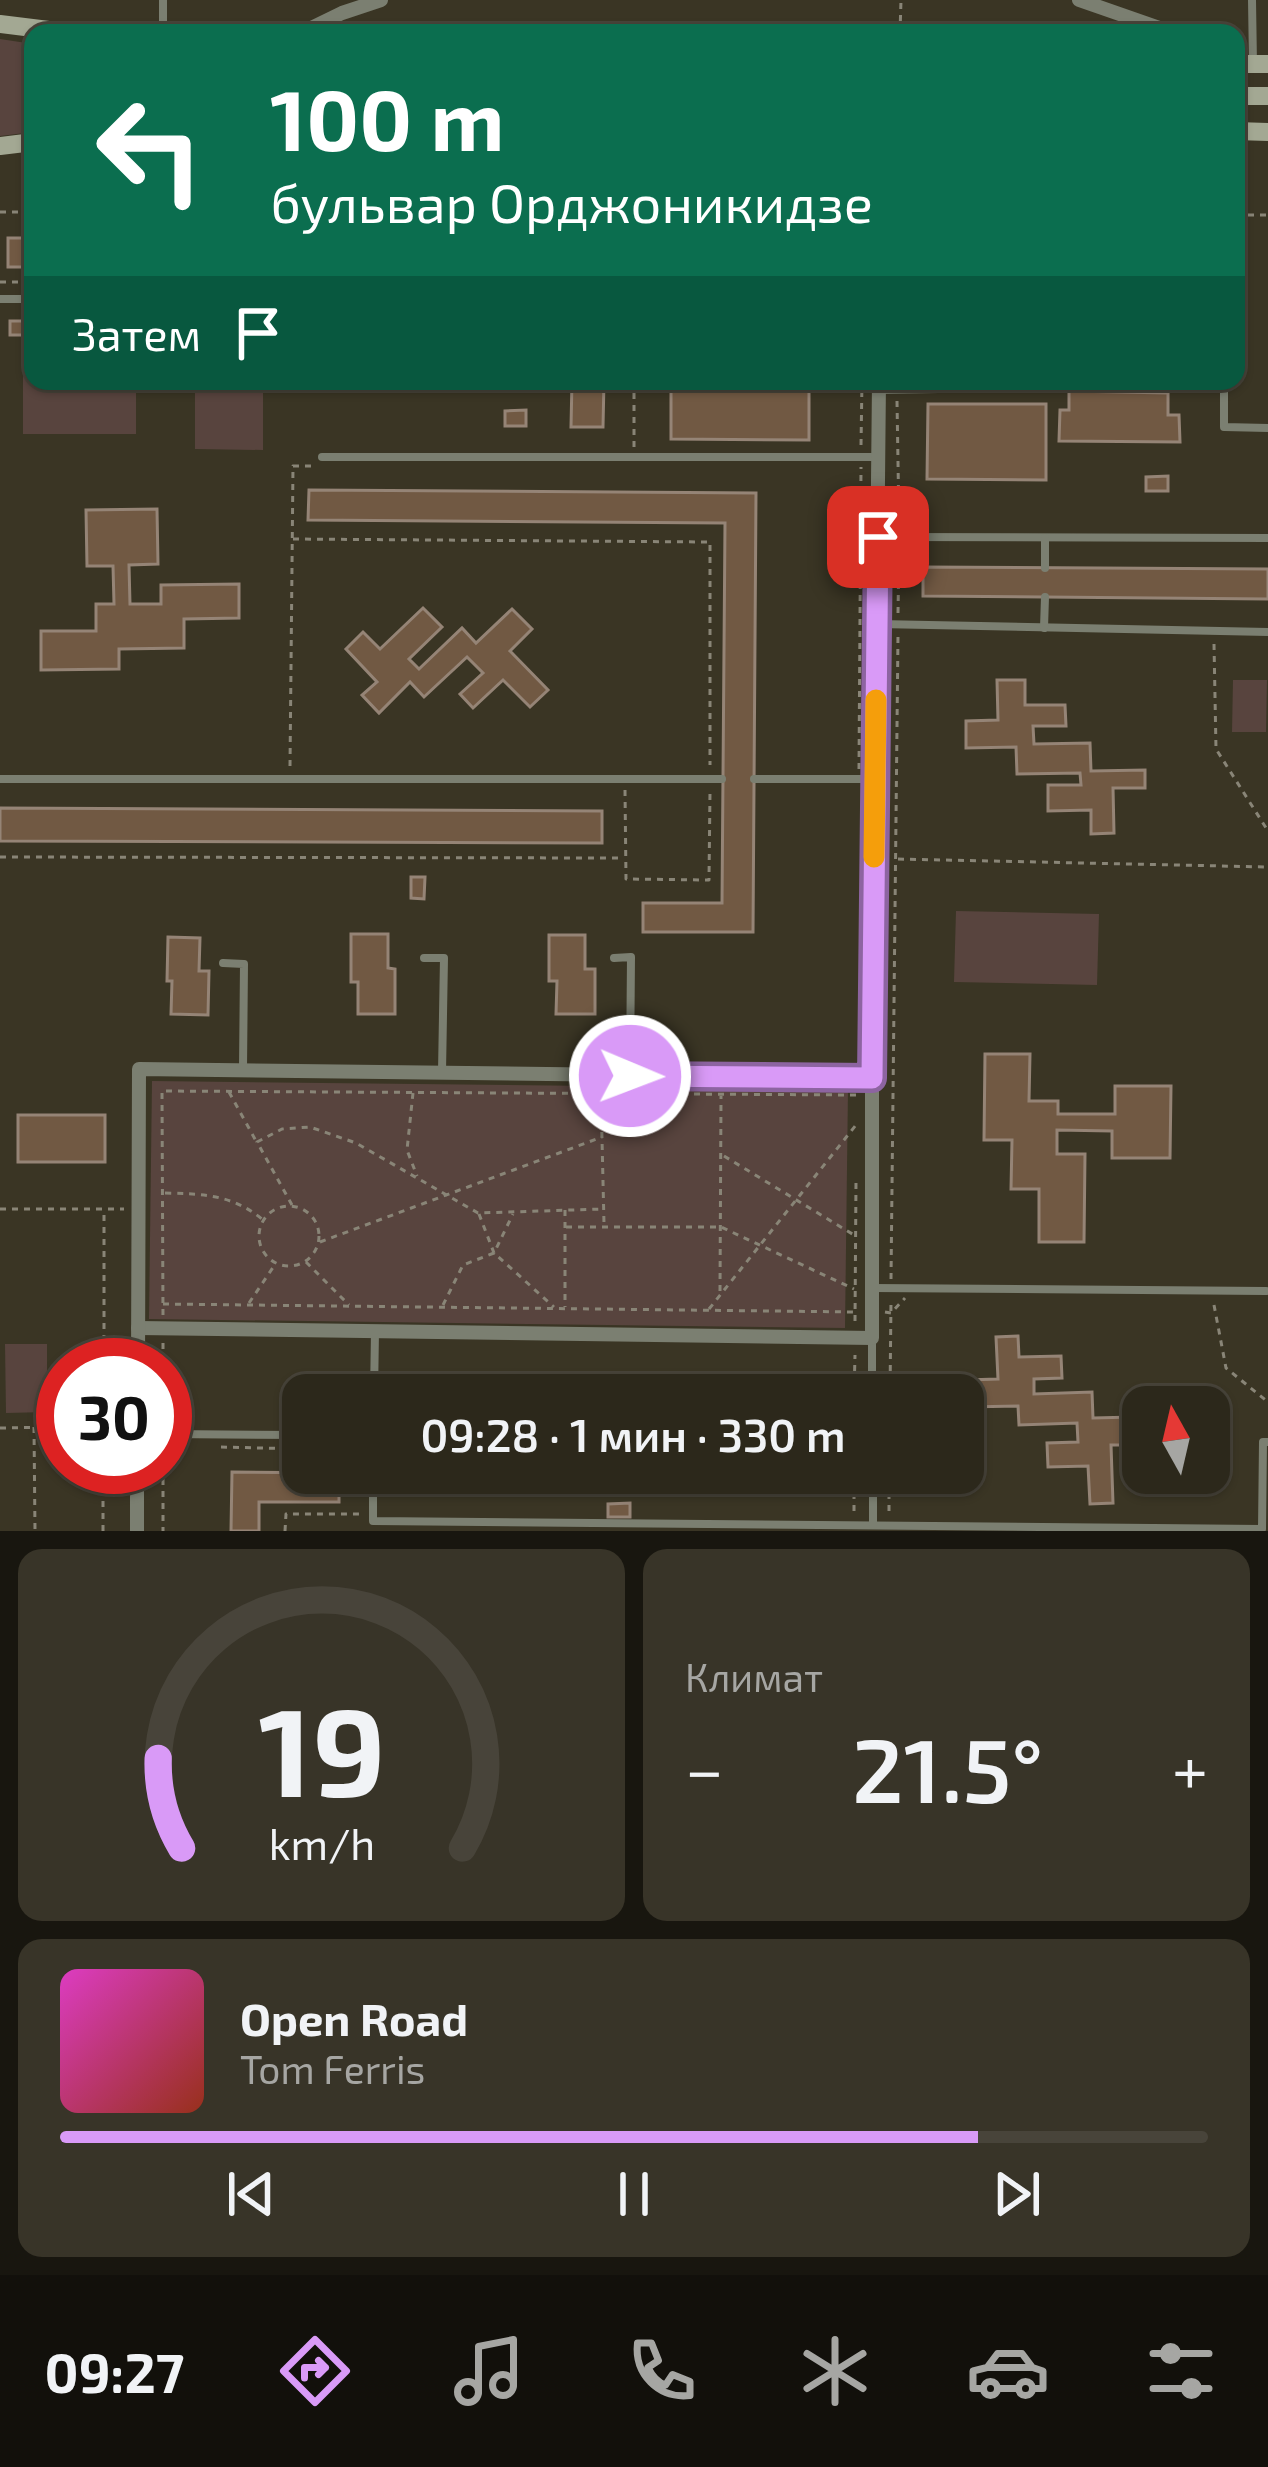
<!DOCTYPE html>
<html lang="ru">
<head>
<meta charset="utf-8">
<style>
	body { margin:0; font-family:"Exo 2",sans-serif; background:#383428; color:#f1f3f6; height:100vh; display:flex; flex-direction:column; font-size:45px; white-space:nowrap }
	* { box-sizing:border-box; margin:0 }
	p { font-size:39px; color:#a6a6a3 }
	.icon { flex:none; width:66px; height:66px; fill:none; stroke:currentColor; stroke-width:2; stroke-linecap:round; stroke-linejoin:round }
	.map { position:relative; height:1531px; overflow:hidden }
	.side { display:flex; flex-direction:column; gap:18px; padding:18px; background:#18160f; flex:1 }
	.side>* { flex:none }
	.top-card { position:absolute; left:24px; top:24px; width:1221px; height:366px; border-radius:24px; box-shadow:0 3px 9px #0004,0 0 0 3px #48443a; background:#0b6e4f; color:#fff; overflow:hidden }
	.needle { width:78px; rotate:352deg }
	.buttons { position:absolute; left:1122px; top:1386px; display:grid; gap:24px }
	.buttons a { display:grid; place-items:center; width:108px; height:108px; border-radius:24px; background:#2c281b; box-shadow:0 3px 9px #0004,0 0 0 3px #48443a; font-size:60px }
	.speed { position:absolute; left:36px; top:1338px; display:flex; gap:24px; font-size:60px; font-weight:700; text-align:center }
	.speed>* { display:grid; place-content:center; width:156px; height:156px; border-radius:50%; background:#2c281b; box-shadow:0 3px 9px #0004,0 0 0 3px #48443a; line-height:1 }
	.speed .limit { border:18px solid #d22; background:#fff; color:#111 }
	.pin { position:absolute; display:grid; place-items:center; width:102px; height:102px; color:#fff; margin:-51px; border-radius:24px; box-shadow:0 6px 18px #0006 }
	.me { position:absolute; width:132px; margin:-66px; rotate:91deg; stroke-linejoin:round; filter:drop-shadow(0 0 9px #0008) }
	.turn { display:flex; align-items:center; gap:42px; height:252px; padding:0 48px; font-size:54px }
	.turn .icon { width:156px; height:156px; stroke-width:2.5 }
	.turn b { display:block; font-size:84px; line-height:102px }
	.then { display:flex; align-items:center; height:114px; padding:0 48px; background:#0003; gap:24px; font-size:45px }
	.big { font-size:90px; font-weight:600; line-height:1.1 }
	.side .tile { flex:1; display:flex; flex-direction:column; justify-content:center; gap:18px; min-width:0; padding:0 42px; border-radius:24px; background:#383428 }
	.side .dial { align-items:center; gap:0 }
	.dial svg { height:312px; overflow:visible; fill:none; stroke:#48443a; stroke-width:7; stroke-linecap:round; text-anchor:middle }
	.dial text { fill:#f1f3f6; stroke:none }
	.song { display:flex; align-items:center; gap:36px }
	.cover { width:144px; height:144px; border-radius:18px; background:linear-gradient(135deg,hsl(310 70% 55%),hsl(10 70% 35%)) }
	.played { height:12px; border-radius:6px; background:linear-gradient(90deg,#d99af7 80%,#48443a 80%) }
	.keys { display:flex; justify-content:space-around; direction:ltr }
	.heat { display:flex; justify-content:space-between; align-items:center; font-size:66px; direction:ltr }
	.side .tiles { flex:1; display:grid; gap:18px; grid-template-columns:1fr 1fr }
	.tile:last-child { grid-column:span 2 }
	.trip { position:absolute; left:282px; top:1374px; width:702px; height:120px; border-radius:24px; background:#2c281b; box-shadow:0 3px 9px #0004,0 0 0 3px #48443a; font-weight:600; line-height:120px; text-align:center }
	.tab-bar { display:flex; height:192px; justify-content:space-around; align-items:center; background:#12100b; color:#a6a6a3 }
	.tab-bar .icon { width:84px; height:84px }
	.tab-bar .on { color:#d99af7 }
	.tab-bar b { font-size:54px; color:#f1f3f6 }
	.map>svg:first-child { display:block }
</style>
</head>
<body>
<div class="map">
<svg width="1268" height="1531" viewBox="0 0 1268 1531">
	<rect width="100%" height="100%" fill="#3a3524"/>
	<!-- green -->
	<g fill="#58443e">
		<polygon points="0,39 33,44 33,132 0,136"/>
		<polygon points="23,373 33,373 33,381 136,381 136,434 23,434"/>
		<polygon points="195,381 263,381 263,450 195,449"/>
		<polygon points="1233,680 1267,680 1266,732 1232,732"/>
		<polygon points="956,911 1099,914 1097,985 954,982"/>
		<polygon points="152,1081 848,1089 845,1328 149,1319"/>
		<polygon points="5,1344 47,1344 47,1412 6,1413"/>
	</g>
	<!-- building -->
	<g fill="#715943" stroke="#958476" stroke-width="3">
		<rect x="8" y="238" width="25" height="29"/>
		<rect x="10" y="321" width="21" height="14"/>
		<polygon points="572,381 604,381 603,427 571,427"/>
		<polygon points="671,381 809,381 809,440 671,439"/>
		<polygon points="1069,391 1168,393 1168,415 1179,415 1180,442 1059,441 1060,410 1069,410"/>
		<polygon points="928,404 1046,404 1046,480 927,479"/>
		<polygon points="526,410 526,426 505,426 505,411"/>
		<polygon points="1168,476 1168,491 1146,491 1146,477"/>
		<polygon points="309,490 756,493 753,932 643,932 643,903 722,903 725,523 308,520"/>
		<polygon points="157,509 158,564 129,565 130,604 161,604 161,585 239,584 239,618 184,619 184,648 119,649 119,669 41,670 41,631 96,631 96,604 114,604 113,566 87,566 86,510"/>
		<polygon points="923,567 1268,569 1268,599 923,596"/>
		<polygon points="423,608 442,627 409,659 419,669 462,628 476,643 512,609 532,629 510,651 548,690 530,707 503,680 473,708 460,694 483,673 467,657 424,697 410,682 379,713 362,695 377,682 346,649 363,632 380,649"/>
		<polygon points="997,680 1025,680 1025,705 1065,705 1066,726 1033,726 1034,744 1090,743 1091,771 1145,770 1145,788 1113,788 1114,833 1091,834 1091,810 1048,811 1048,785 1081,785 1080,773 1017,774 1016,747 966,748 966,721 998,720"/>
		<polygon points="0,808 602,811 602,843 0,841"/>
		<polygon points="411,877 425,877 424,899 411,898"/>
		<polygon points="351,934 388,934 388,968 395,969 395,1014 358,1014 358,982 351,982"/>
		<polygon points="549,935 585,935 585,969 595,969 595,1014 556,1014 557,981 549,981"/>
		<polygon points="168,937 200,938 199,971 209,971 208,1015 171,1014 172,981 167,981"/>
		<polygon points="985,1054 1030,1054 1029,1101 1058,1101 1058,1114 1115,1114 1115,1086 1171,1086 1170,1158 1112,1158 1112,1131 1057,1130 1057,1154 1085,1154 1084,1242 1039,1242 1039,1189 1011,1189 1012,1140 984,1140"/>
		<rect x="18" y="1115" width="87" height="47"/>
		<polygon points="1018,1336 1019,1357 1061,1356 1062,1378 1034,1379 1034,1394 1092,1392 1093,1418 1133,1417 1134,1445 1111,1445 1113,1503 1090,1504 1088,1466 1048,1467 1047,1443 1078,1442 1077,1423 1019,1425 1018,1406 967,1407 966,1380 998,1379 996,1337"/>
		<polygon points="775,1380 810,1380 811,1395 775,1395"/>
		<rect x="568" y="1385" width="38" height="10"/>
		<polygon points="421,1386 421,1395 387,1395 387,1387"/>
		<polygon points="232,1472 339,1473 339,1502 259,1502 259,1531 231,1531"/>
		<polygon points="630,1503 630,1517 608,1517 608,1504"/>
	</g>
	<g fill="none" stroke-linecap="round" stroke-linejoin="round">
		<!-- path -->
		<g stroke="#898577" stroke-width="3" stroke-dasharray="6 6" stroke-linecap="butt">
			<polyline points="900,33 901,0"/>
			<polyline points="0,212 33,212"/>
			<polyline points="1236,215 1268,215"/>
			<polyline points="0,282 33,282"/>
			<polyline points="634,381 634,448"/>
			<polyline points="897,401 899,523"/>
			<polyline points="861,445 862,381"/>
			<polyline points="293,539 710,542 710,765"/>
			<polyline points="898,613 899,551"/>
			<polyline points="1214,644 1216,749 1268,831"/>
			<polyline points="290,766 293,466 313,466"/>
			<polyline points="859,769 861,467"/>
			<polyline points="625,790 626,879 709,880 710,792"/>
			<polyline points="0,857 622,858"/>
			<polyline points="898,859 1268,867"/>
			<polyline points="229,1092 256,1141"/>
			<polyline points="413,1093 407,1150 417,1176"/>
			<polyline points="601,1096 604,1224"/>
			<polyline points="724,1156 854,1235"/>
			<path d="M165,1193C202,1194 231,1194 262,1219"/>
			<polyline points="292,1205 257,1142 282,1129 310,1127 356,1143 478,1213 603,1209"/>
			<circle cx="289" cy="1236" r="30"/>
			<polyline points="0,1209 124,1209"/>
			<polyline points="565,1210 565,1307"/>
			<polyline points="479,1214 494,1253 554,1307"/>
			<polyline points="566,1227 721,1227 854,1289"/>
			<polyline points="320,1242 602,1137"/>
			<polyline points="306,1262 349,1305"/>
			<polyline points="891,1279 898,635"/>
			<polyline points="720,1291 721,1096"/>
			<polyline points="249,1303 274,1266"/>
			<polyline points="163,1304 857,1312"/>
			<polyline points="443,1305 463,1265 494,1253 513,1214"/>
			<polyline points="1214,1305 1226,1368 1268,1402"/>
			<polyline points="709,1309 856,1125"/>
			<polyline points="885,1312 891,1313 905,1298"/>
			<polyline points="163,1315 162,1091 857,1095"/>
			<polyline points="855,1321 856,1181"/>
			<polyline points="163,1343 163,1365"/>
			<polyline points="104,1365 104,1211"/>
			<polyline points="854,1395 855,1355"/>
			<polyline points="890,1395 891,1301"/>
			<polyline points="34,1427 35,1531"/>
			<polyline points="0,1428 63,1427"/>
			<polyline points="221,1447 303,1449"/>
			<polyline points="163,1467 163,1531"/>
			<polyline points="854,1511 854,1473"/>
			<polyline points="889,1511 889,1473"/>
			<polyline points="103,1531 103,1467"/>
			<polyline points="285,1531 286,1514 363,1514"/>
		</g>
		<!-- lane -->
		<g stroke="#7b7f71" stroke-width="8">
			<polyline points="163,0 163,33"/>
			<polyline points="1252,0 1253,64"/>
			<polyline points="0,299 33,299"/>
			<polyline points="1059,381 1059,385 1224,386 1224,427 1268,428"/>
			<polyline points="879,390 998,388"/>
			<polyline points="322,457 877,457"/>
			<polyline points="880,537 1268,538"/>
			<polyline points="1045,568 1045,538"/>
			<polyline points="878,624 1268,632"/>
			<polyline points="1044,628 1045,597"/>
			<polyline points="0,779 722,779"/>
			<polyline points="754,779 875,779"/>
			<polyline points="424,958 444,958 442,1072"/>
			<polyline points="614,958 631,957 630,1074"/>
			<polyline points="223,963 244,964 243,1069"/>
			<polyline points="872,1288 1266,1291"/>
			<polyline points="872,1340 872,1395"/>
			<polyline points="374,1395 375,1331"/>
			<polyline points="165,1434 303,1435"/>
			<polyline points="373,1473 373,1521 1262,1529 1263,1442 1268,1442"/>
			<polyline points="873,1473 873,1525"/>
		</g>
		<!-- street -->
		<g stroke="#7b7f71" stroke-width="14">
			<polyline points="1079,0 1174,33"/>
			<polyline points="301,33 342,13 381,0"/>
			<polyline points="138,1328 872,1338 872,1078"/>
			<polyline points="138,1365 139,1069 872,1078 879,381"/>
			<polyline points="137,1531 137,1467"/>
		</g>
		<!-- secondary -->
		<g stroke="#a3a893" stroke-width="18">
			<polyline points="0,24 73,33"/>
			<polyline points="1236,64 1268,64"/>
			<polyline points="1236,96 1268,96"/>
			<polyline points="1236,131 1268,132"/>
			<polyline points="0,146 33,142"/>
		</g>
	</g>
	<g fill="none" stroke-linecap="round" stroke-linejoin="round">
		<!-- route casing -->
		<g stroke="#8d64a1" stroke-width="30">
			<polyline id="route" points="630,1076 872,1078 878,537"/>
		</g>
		<!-- route -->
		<use href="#route" stroke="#d99af7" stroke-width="21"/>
		<!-- slow -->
		<polyline stroke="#f59e0b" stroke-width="21" points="874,857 876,700"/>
	</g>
</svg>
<div class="buttons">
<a><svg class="needle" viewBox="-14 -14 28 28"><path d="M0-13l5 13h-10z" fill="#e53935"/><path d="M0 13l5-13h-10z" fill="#a6a6a3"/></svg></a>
</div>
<div class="speed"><div class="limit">30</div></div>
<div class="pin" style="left:878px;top:537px;background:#d93025"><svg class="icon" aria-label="arrive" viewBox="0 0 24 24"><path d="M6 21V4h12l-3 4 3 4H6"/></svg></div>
<svg class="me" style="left:630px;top:1076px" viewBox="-20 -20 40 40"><circle r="17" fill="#d99af7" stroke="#fff" stroke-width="3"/><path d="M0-11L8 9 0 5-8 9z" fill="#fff"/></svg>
<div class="trip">09:28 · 1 мин · 330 m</div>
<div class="top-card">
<div class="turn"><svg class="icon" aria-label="left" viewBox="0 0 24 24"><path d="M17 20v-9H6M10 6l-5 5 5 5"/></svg><div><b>100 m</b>бульвар Орджоникидзе</div></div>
<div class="then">Затем<svg class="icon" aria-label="arrive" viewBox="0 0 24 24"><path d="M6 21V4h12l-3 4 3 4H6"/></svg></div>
</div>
</div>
<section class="side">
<div class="tiles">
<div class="tile dial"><svg viewBox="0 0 100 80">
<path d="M14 69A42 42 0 1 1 86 69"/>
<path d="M14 69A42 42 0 0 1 8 46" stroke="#d99af7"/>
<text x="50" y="56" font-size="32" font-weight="700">19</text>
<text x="50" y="72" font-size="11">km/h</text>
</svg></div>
<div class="tile"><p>Климат</p>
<div class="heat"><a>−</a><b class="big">21.5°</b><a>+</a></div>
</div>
<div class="tile">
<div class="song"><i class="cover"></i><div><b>Open Road</b><p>Tom Ferris</p></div></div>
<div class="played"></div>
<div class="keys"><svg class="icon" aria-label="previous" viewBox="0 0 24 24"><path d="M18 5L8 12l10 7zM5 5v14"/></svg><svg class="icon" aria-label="pause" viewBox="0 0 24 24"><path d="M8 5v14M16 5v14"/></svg><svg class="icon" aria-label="next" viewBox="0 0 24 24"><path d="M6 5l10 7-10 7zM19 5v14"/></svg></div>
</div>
</div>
</section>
<nav class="tab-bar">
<b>09:27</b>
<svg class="icon on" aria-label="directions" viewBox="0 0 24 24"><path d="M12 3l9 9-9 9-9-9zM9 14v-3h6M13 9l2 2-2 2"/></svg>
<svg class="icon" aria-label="music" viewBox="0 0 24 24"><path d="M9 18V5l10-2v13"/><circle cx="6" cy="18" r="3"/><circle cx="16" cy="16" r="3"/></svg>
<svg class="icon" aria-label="phone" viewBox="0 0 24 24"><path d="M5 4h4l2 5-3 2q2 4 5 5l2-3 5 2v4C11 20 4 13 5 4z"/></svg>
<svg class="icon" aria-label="climate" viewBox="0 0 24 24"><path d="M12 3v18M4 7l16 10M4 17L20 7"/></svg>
<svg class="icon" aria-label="car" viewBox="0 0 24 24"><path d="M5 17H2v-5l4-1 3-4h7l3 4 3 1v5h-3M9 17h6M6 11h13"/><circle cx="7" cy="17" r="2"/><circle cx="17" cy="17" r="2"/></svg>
<svg class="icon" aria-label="filters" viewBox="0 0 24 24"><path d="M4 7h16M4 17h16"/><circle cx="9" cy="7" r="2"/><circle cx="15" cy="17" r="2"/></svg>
</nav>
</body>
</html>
